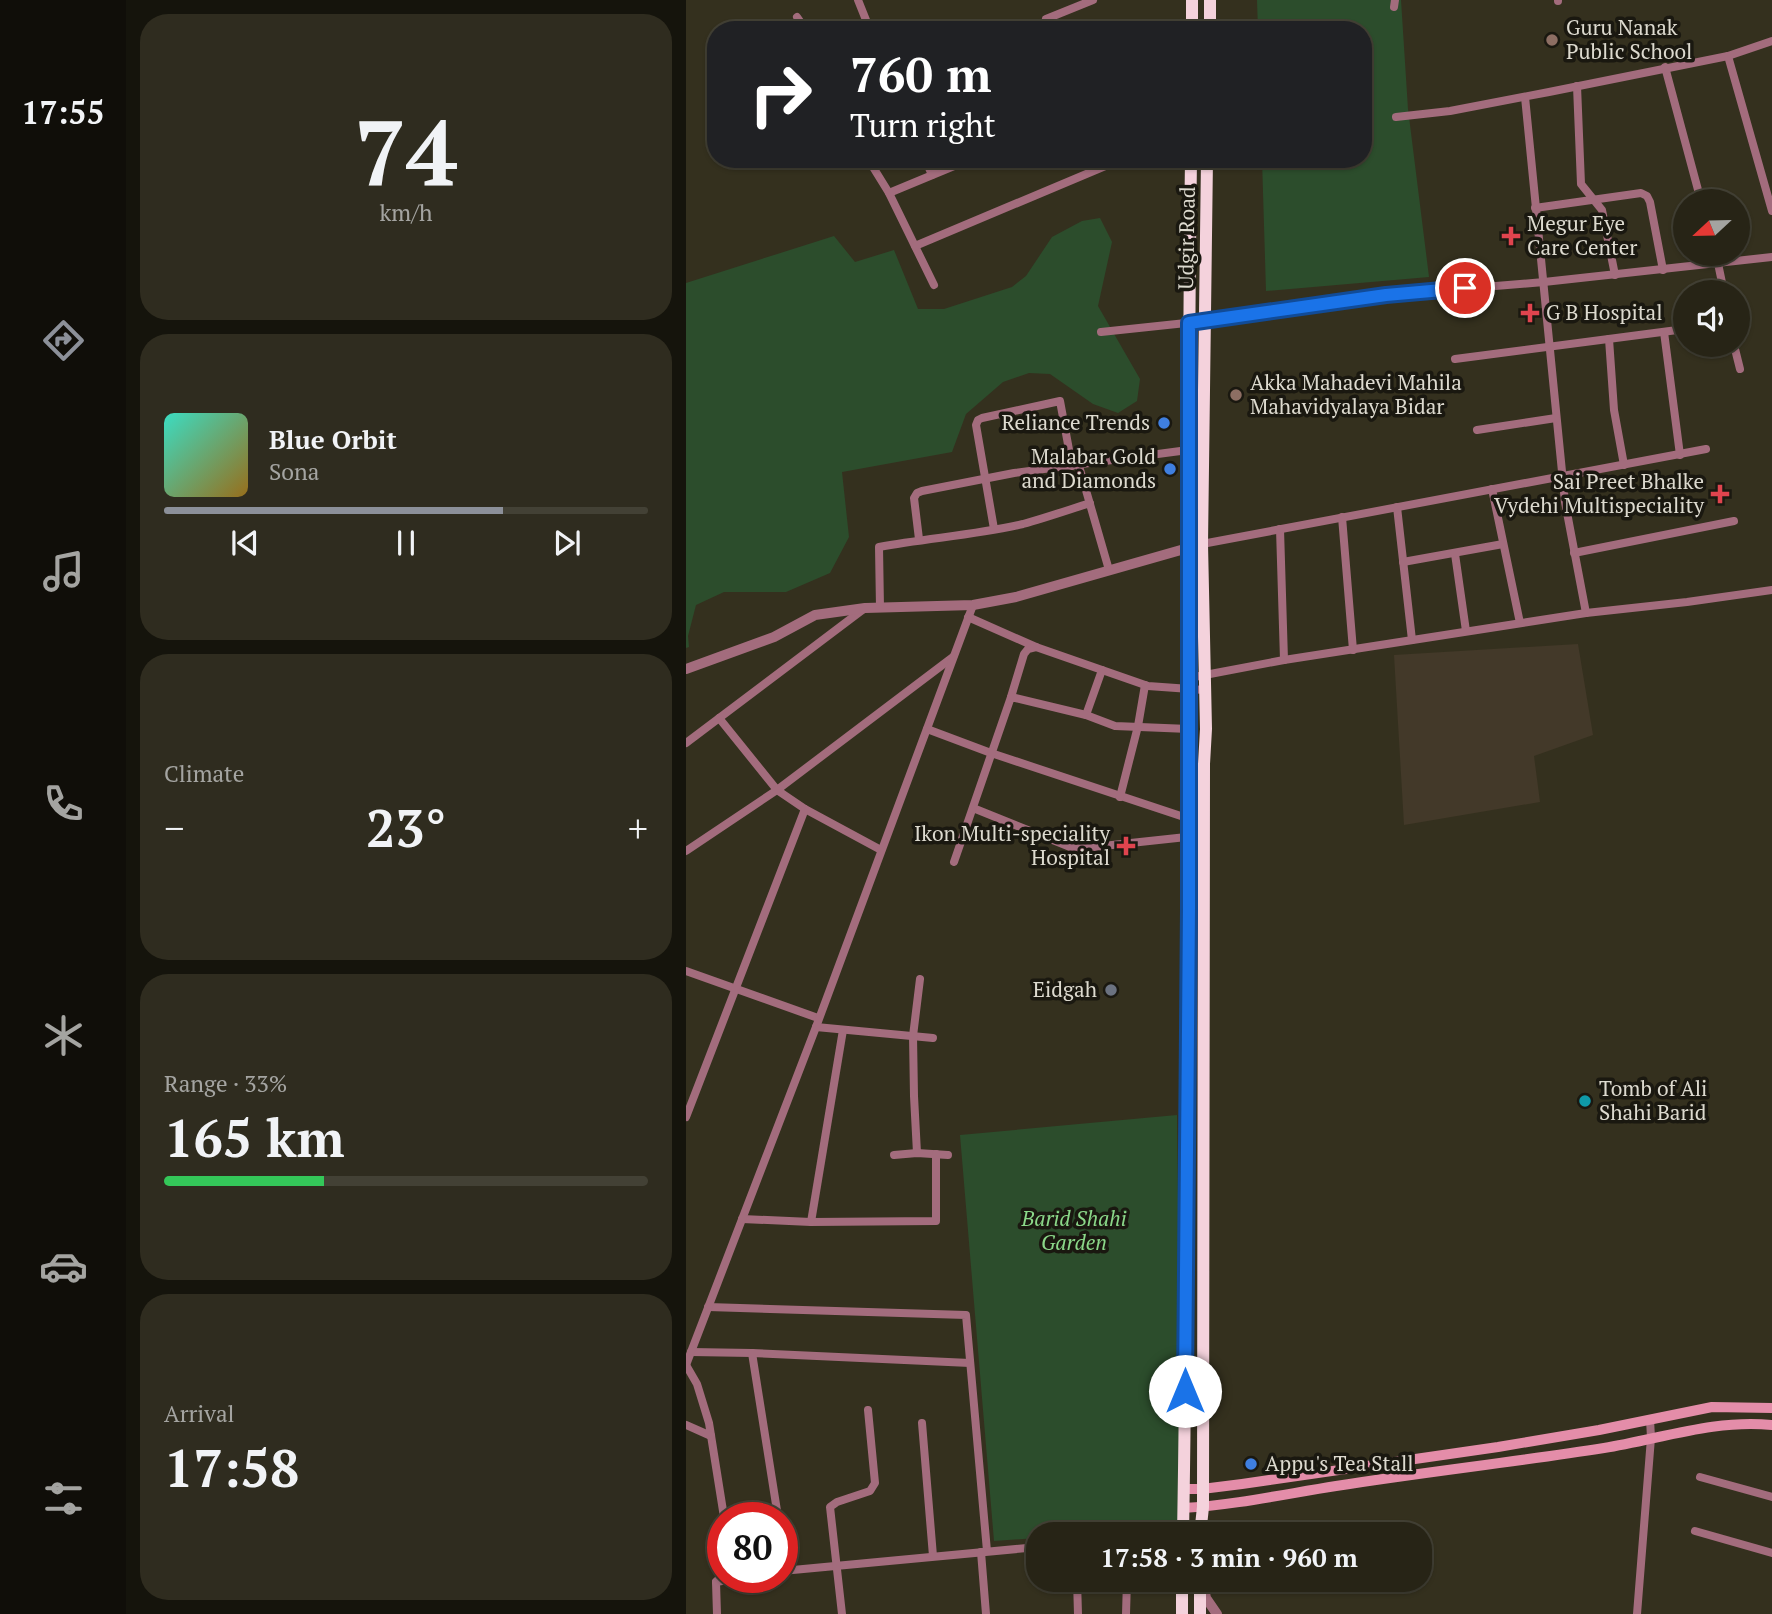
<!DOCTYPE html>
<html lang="en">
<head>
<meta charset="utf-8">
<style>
	body { margin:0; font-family:"PT Serif",serif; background:#2f2c1f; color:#f1f3f6; height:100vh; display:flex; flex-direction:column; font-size:26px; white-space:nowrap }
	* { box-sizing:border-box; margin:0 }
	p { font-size:23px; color:#a4a4a1 }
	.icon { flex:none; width:38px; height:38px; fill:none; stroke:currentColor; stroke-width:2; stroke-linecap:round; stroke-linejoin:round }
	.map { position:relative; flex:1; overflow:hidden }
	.side { display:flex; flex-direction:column; gap:14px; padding:14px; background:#15140c; width:560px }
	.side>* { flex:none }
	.hud { position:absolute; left:21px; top:21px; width:665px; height:147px; border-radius:28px; box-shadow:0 2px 5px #0004,0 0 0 2px #434135; background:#202124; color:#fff; overflow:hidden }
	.needle { width:46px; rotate:248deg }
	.controls { position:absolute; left:987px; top:189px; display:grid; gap:14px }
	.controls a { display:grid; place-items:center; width:77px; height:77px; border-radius:50%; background:#272416; box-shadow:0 2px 5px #0004,0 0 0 2px #434135; font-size:35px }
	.speed { position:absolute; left:21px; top:1502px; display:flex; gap:14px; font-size:35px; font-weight:700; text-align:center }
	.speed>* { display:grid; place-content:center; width:91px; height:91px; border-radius:50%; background:#272416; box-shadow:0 2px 5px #0004,0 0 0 2px #434135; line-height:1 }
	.speed .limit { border:10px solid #d22; background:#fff; color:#111 }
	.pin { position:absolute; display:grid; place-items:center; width:60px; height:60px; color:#fff; margin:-30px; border:4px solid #fff; border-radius:50%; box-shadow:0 2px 7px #0007 }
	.me { position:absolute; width:77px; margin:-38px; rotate:0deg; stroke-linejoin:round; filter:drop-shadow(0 0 5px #0008) }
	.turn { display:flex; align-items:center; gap:24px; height:147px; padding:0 28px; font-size:32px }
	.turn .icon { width:91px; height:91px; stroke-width:2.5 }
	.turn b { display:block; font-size:49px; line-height:60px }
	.big { font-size:52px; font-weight:700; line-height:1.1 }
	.side .card { flex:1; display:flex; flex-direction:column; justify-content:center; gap:10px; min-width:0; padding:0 24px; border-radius:28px; background:#2f2c1f }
	.side .dial { align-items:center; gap:0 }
	.dial b { font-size:91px; line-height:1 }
	.song { display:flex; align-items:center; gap:21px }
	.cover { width:84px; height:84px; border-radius:10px; background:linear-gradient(135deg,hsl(170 70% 55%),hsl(40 70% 35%)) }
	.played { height:7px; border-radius:4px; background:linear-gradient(90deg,#8c9099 70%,#434135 70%) }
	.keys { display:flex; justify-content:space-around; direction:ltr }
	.heat { display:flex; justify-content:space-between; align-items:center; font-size:38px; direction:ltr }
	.charge { height:10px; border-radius:5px; background:linear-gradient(90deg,#34c759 33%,#434135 0) }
	.trip { position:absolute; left:340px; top:1522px; width:406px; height:70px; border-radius:28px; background:#272416; box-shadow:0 2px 5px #0004,0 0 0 2px #434135; font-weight:700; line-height:70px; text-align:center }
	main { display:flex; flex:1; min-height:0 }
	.menu { display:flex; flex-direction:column; width:126px; justify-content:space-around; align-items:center; background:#100e09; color:#a4a4a1 }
	.menu .icon { width:49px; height:49px }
	.menu .active { color:#8c9099 }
	.menu b { font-size:32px; color:#f1f3f6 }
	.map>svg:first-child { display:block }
</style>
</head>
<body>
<main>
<nav class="menu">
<b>17:55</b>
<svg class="icon active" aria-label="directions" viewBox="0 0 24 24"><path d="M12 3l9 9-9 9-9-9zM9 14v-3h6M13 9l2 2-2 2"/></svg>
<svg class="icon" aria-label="music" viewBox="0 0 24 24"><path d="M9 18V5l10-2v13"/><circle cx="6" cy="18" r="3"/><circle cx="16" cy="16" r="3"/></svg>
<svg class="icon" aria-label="phone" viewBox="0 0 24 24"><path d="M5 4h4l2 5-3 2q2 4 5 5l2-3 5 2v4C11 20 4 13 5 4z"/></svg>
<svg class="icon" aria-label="climate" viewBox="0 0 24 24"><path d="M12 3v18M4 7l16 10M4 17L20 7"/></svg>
<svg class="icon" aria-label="car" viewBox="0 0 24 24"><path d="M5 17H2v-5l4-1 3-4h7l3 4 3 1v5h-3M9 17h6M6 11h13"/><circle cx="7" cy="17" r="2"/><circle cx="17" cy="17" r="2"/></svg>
<svg class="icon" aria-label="filters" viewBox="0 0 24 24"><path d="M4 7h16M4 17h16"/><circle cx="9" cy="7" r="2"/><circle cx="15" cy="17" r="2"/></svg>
</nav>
<section class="side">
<div class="card dial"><b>74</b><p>km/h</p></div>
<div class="card">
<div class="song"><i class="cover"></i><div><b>Blue Orbit</b><p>Sona</p></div></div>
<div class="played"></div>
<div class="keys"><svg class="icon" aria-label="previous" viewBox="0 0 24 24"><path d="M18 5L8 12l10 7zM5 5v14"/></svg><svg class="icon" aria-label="pause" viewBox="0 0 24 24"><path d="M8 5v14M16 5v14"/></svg><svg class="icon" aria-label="next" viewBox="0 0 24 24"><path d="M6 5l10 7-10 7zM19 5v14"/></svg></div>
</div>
<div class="card"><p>Climate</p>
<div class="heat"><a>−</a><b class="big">23°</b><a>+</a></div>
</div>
<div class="card"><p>Range · 33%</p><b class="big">165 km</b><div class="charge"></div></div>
<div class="card"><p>Arrival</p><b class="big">17:58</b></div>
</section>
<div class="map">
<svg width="1086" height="1614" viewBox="0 0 1086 1614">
	<rect width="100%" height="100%" fill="#34301e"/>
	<!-- industrial -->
	<polygon fill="#433929" points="892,644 907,735 848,756 854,802 718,825 708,655"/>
	<!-- green -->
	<g fill="#2c4d2c">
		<polygon points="571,0 715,0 722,109 743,277 580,291 576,159 677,159 677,30 572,30"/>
		<polygon points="414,218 426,242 412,306 454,379 451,401 432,413 407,404 364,374 343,373 317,382 280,414 266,452 156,472 163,537 144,573 100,592 38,592 10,605 2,636 3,647 0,648 0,283 148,236 169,262 208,250 232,309 258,309 326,287 340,276 366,237 396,221"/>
		<polygon points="491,1115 496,1526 386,1535 352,1535 352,1538 308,1541 274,1135"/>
	</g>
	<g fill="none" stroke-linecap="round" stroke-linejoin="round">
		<!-- minor -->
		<g stroke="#a36c7d" stroke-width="8">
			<polyline points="172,0 184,30"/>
			<polyline points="872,0 872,1"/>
			<polyline points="708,7 709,0"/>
			<polyline points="111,17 120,30"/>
			<polyline points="360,19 407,0"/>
			<polyline points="1042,56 1086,211"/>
			<polyline points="979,67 1015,201"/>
			<polyline points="891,86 895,184 916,210 929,275"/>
			<polyline points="839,97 879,502 900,613"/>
			<polyline points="710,117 764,111 863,92 1042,56 1086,41"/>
			<polyline points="182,159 203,193 248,285"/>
			<polyline points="239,159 246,175"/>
			<polyline points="203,193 285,159"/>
			<polyline points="849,208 955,193 961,196 964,202 977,270"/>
			<polyline points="229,246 436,159"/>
			<polyline points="1030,254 1038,292"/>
			<polyline points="415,332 519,321 700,295 858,282 1086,257"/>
			<polyline points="978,332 994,455"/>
			<polyline points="923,339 928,410 938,465"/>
			<polyline points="1048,345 1054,369"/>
			<polyline points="769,359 999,329"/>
			<polyline points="791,430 870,418"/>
			<polyline points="393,466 423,570"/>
			<polyline points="806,489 834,623"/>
			<polyline points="711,507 726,640"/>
			<polyline points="656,517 667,650"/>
			<polyline points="308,529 290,425 292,420 296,418 374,401 386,466"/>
			<polyline points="594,529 598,660"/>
			<polyline points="233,539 228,498 231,493 236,491 328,473 502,450"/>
			<polyline points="516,544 1020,449"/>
			<polyline points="888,553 1048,521"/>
			<polyline points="769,554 780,631"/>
			<polyline points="717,562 817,544"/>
			<path d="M194,608L193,547C241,538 290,535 337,524C359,518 382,510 404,503"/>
			<polyline points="282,617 350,647 462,686 518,690"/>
			<polyline points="503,678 598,660 900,613 1001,602 1086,590"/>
			<polyline points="325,697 338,654 342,649 350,647"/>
			<polyline points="400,715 416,670"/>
			<polyline points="33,718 91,790 119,809"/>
			<polyline points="241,729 305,753 519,824"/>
			<polyline points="0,743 179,608"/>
			<polyline points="434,797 452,726 459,685"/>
			<polyline points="287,808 389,849 519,835"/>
			<polyline points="0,851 91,790 267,657"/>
			<polyline points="268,862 325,697 400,715 429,726 503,729"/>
			<polyline points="0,971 132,1018"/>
			<polyline points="130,1027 247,1038"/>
			<polyline points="0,1117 119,809 195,850"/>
			<polyline points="231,1153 228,1096 227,1036 234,979"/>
			<polyline points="208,1155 231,1153 262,1155"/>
			<polyline points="56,1219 125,1222 250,1221 250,1154"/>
			<polyline points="125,1222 157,1030"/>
			<polyline points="22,1307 280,1315 301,1551"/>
			<polyline points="5,1352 66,1353"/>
			<polyline points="0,1365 130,1027 287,605"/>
			<polyline points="0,1365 11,1384 23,1423 38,1517"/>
			<polyline points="236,1423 247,1556"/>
			<polyline points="0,1425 25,1436"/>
			<polyline points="1014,1477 1086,1497"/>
			<polyline points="92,1517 66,1353 284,1363"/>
			<polyline points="1009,1531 1086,1553"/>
			<polyline points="477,1535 497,1532"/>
			<polyline points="96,1543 101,1570"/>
			<polyline points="295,1552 300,1614"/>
			<polyline points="96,1571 352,1547"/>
			<polyline points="391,1580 392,1614"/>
			<polyline points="30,1582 60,1577"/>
			<polyline points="31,1614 30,1582 37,1574"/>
			<polyline points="156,1614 144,1507 151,1502 184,1491 189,1483 182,1410"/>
			<polyline points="440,1614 441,1580"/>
			<polyline points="951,1614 965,1438 964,1419"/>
		</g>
		<!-- tertiary -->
		<g stroke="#a36c7d" stroke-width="10">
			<polyline points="0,669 88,637 129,615 179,608 287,605 330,597 516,544"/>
			<polyline points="518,1588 520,1598 531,1614"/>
		</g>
		<!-- secondary -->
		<g stroke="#e48da9" stroke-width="10">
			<polyline points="498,1489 516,1489 556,1484 812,1447 913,1430 1026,1407 1086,1408"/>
			<path d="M497,1508C549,1505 599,1494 650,1486C739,1472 829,1462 918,1448C974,1439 1029,1419 1086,1425"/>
		</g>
		<!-- trunk -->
		<g stroke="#f4d2dc" stroke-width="12">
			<polyline points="506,30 506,0"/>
			<polyline points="524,30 524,0"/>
			<path d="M497,1535C505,1076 499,618 505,159"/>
			<polyline points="514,1535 517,1507 518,764 520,729 516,544 521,159"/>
			<polyline points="496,1614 496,1580"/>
			<polyline points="514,1614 514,1580"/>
		</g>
	</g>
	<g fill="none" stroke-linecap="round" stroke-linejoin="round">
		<!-- route casing -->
		<g stroke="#114b97" stroke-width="18">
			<polyline id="route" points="499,1391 503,909 503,323 700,295 779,288"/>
		</g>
		<!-- route -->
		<use href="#route" stroke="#1a73e8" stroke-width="12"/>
	</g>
	<!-- markers -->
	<g fill="#8d6e63" stroke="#1a1810" stroke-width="2.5">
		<circle cx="866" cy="40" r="7"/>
		<circle cx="550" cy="395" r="7"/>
	</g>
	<g fill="#e0444e" stroke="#1a1810" stroke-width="2.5">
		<path d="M821.5 225.5h7v7h7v7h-7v7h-7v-7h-7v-7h7z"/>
		<path d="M840.5 302.5h7v7h7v7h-7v7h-7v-7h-7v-7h7z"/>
		<path d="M1030.5 483.5h7v7h7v7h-7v7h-7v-7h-7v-7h7z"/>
		<path d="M436.5 835.5h7v7h7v7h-7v7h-7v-7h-7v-7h7z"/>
	</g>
	<g fill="#3f7fe0" stroke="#1a1810" stroke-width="2.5">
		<circle cx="478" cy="423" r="7"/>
		<circle cx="484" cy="469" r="7"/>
		<circle cx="565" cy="1464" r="7"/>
	</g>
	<circle fill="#6b7280" stroke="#1a1810" stroke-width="2.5" cx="425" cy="990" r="7"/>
	<circle fill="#0f9aa8" stroke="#1a1810" stroke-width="2.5" cx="899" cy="1101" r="7"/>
	<g text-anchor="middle" stroke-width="7" stroke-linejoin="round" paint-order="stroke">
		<!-- poi labels -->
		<g font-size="21" fill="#dddacf" stroke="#1a1810" text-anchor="start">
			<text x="880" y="35">Guru Nanak<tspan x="880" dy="24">Public School</tspan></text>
			<text x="841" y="231">Megur Eye<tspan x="841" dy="24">Care Center</tspan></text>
			<text x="860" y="320">G B Hospital</text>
			<text x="564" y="390">Akka Mahadevi Mahila<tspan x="564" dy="24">Mahavidyalaya Bidar</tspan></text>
			<text x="464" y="430" text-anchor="end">Reliance Trends</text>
			<text x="470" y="464" text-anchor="end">Malabar Gold<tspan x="470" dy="24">and Diamonds</tspan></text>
			<text x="1018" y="489" text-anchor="end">Sai Preet Bhalke<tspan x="1018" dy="24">Vydehi Multispeciality</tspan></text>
			<text x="424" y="841" text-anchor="end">Ikon Multi-speciality<tspan x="424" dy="24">Hospital</tspan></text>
			<text x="411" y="997" text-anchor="end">Eidgah</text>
			<text x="913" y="1096">Tomb of Ali<tspan x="913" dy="24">Shahi Barid</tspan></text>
			<text x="579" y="1471">Appu's Tea Stall</text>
		</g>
		<!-- street labels -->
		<g font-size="21" fill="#dddacf" stroke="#1a1810">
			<text transform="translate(501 238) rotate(-89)" y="7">Udgir Road</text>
		</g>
		<!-- park labels -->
		<g font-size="21" font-style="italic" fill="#8bd889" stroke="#1a1810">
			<text x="388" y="1226">Barid Shahi<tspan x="388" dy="24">Garden</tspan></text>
		</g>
	</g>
</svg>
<div class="controls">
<a><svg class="needle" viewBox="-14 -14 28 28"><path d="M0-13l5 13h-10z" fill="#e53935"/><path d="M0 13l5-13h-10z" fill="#a4a4a1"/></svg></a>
<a><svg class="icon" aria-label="sound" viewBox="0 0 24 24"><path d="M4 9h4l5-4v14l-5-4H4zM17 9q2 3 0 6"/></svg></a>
</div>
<div class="speed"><div class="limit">80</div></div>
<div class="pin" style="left:779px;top:288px;background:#d93025"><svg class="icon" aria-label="arrive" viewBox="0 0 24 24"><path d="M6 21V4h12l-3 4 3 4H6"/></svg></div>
<svg class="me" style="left:499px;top:1391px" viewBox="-20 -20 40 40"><circle r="19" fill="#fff"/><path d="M0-13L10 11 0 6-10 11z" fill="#1a73e8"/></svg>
<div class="trip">17:58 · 3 min · 960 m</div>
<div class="hud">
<div class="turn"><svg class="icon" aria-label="right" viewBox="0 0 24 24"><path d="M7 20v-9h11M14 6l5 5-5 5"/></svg><div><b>760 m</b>Turn right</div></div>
</div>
</div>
</main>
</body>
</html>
